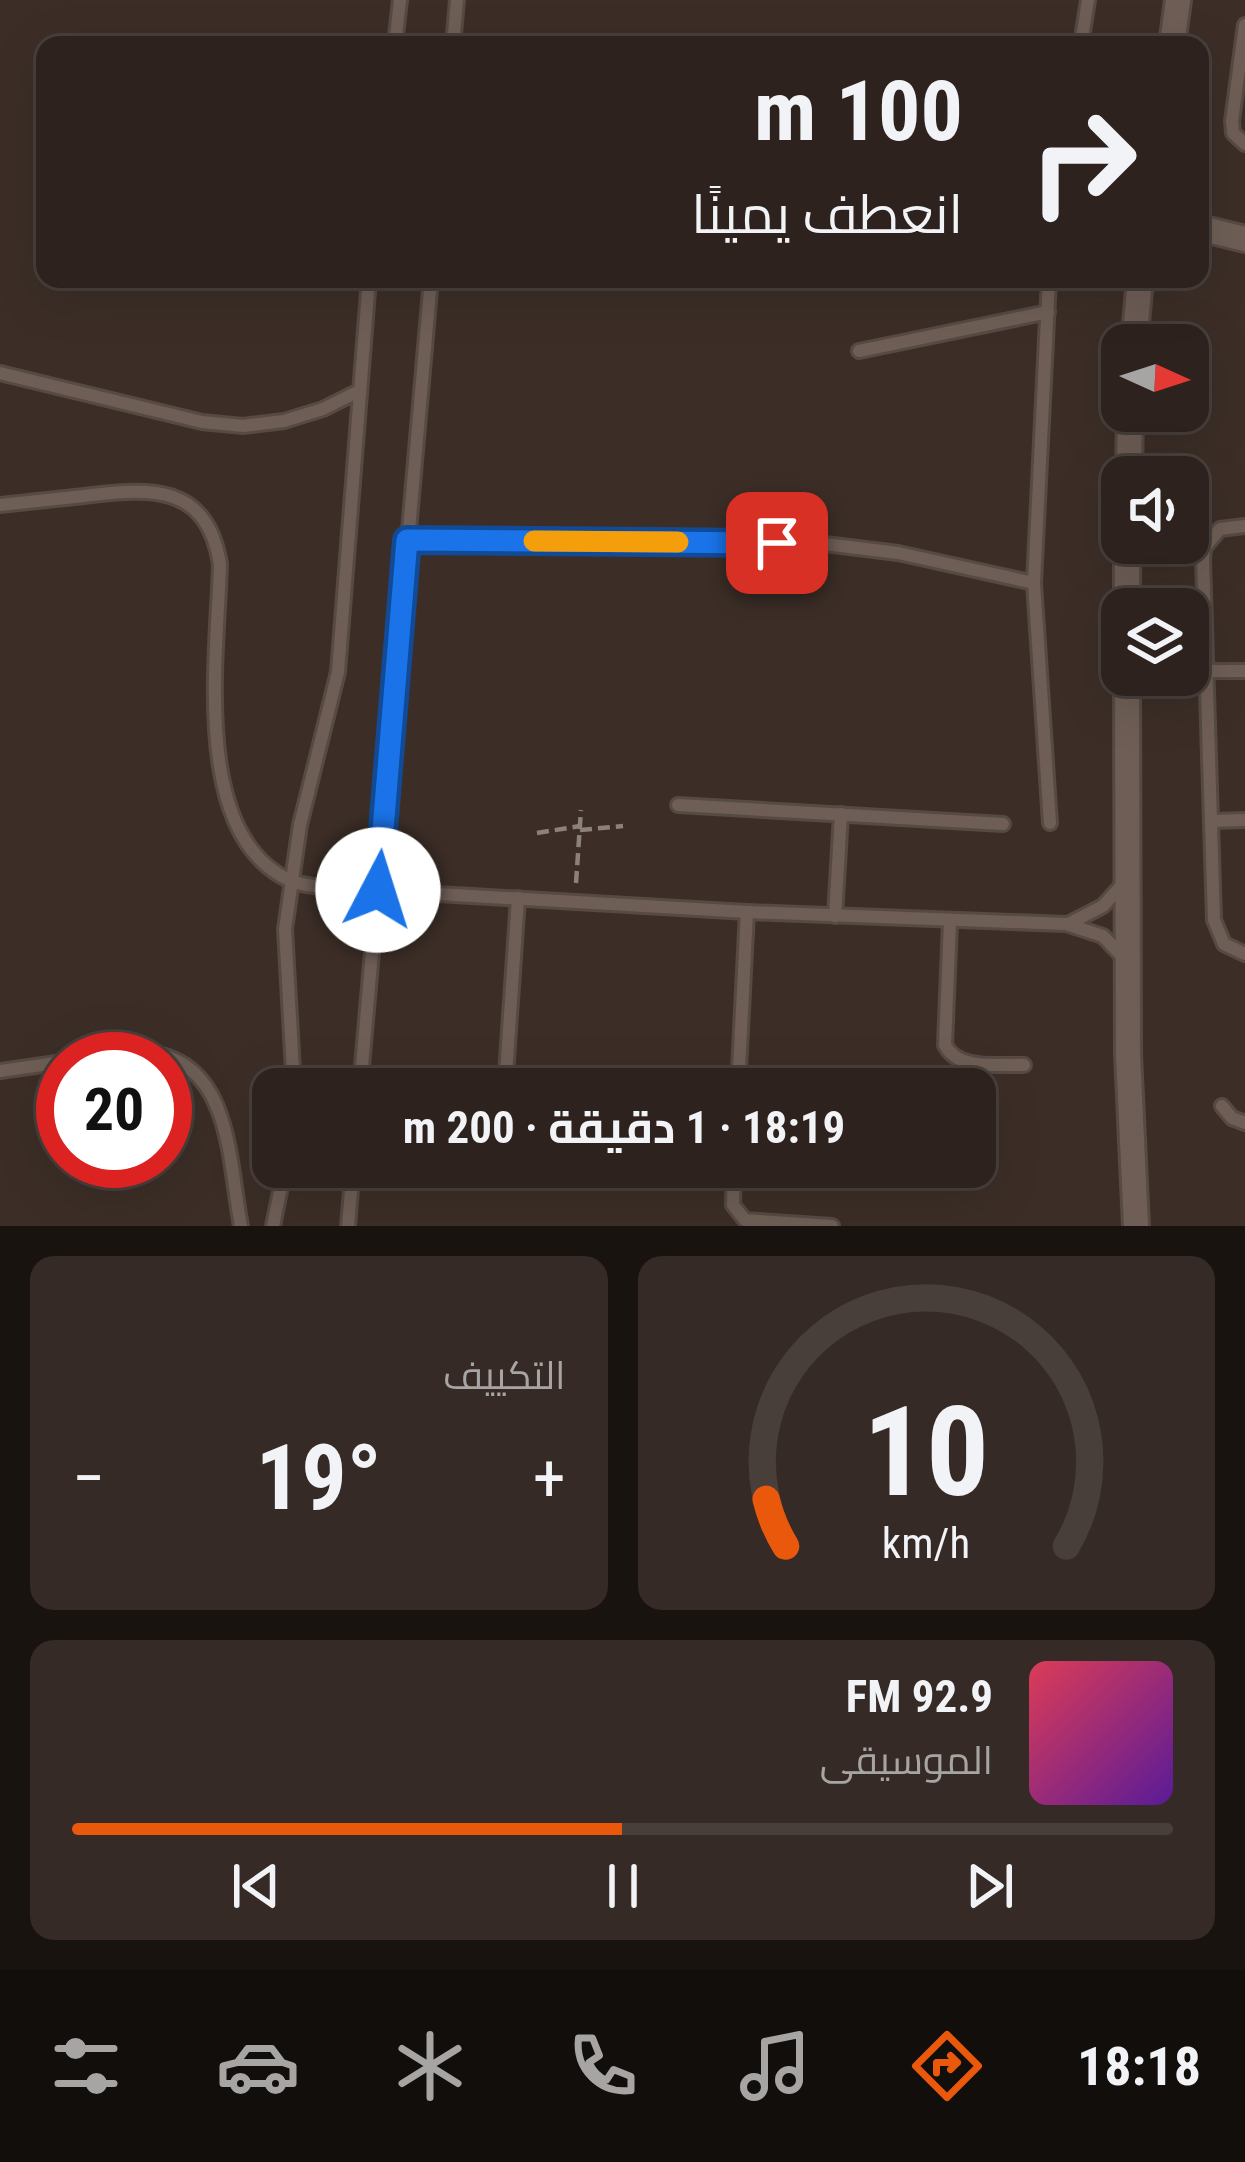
<!DOCTYPE html>
<html lang="ar">
<head>
<meta charset="utf-8">
<style>
	body { margin:0; font-family:"Roboto Condensed",Cairo,sans-serif; background:#352a26; color:#f1f3f6; direction:rtl; height:100vh; display:flex; flex-direction:column; font-size:45px; white-space:nowrap }
	* { box-sizing:border-box; margin:0 }
	p { font-size:39px; color:#a7a4a4 }
	.icon { flex:none; width:66px; height:66px; fill:none; stroke:currentColor; stroke-width:2; stroke-linecap:round; stroke-linejoin:round }
	.map { position:relative; height:1226px; overflow:hidden; direction:ltr }
	.drawer { display:flex; flex-direction:column; gap:30px; padding:30px; background:#191310; flex:1 }
	.drawer>* { flex:none }
	.banner { position:absolute; left:36px; top:36px; width:1173px; height:252px; border-radius:24px; box-shadow:0 12px 48px #0002,0 0 0 3px #483f3b; direction:rtl; background:#2d221d; color:#f1f3f6; overflow:hidden }
	.needle { width:78px; rotate:93deg }
	.buttons { position:absolute; left:1101px; top:324px; display:grid; gap:24px }
	.buttons a { display:grid; place-items:center; width:108px; height:108px; border-radius:24px; background:#2d221d; box-shadow:0 12px 48px #0002,0 0 0 3px #483f3b; font-size:60px }
	.speed { position:absolute; left:36px; top:1032px; display:flex; gap:24px; font-size:60px; font-weight:700; text-align:center }
	.speed>* { display:grid; place-content:center; width:156px; height:156px; border-radius:50%; background:#2d221d; box-shadow:0 12px 48px #0002,0 0 0 3px #483f3b; line-height:1 }
	.speed .limit { border:18px solid #d22; background:#fff; color:#111 }
	.pin { position:absolute; display:grid; place-items:center; width:102px; height:102px; color:#fff; margin:-51px; border-radius:24px; box-shadow:0 6px 18px #0006 }
	.me { position:absolute; width:132px; margin:-66px; rotate:5deg; stroke-linejoin:round; filter:drop-shadow(0 0 9px #0008) }
	.turn { display:flex; align-items:center; gap:42px; height:252px; padding:0 48px; font-size:54px }
	.turn .icon { width:156px; height:156px; stroke-width:2.5 }
	.turn b { display:block; font-size:84px; line-height:102px }
	.big { font-size:90px; font-weight:700; line-height:1.1 }
	.drawer .card { flex:1; display:flex; flex-direction:column; justify-content:center; gap:18px; min-width:0; padding:0 42px; border-radius:24px; background:#352a26 }
	.drawer .dial { align-items:center; gap:0 }
	.dial svg { height:312px; overflow:visible; fill:none; stroke:#483f3b; stroke-width:7; stroke-linecap:round; text-anchor:middle }
	.dial text { fill:#f1f3f6; stroke:none }
	.song { display:flex; align-items:center; gap:36px }
	.cover { width:144px; height:144px; border-radius:18px; background:linear-gradient(135deg,hsl(350 70% 55%),hsl(270 70% 35%)) }
	.played { height:12px; border-radius:6px; background:linear-gradient(90deg,#ea580c 50%,#483f3b 50%) }
	.keys { display:flex; justify-content:space-around; direction:ltr }
	.heat { display:flex; justify-content:space-between; align-items:center; font-size:66px; direction:ltr }
	.drawer .tiles { flex:1; display:grid; gap:30px; grid-template-columns:1fr 1fr }
	.card:last-child { grid-column:span 2 }
	.trip { position:absolute; left:252px; top:1068px; width:744px; height:120px; border-radius:24px; background:#2d221d; box-shadow:0 12px 48px #0002,0 0 0 3px #483f3b; font-weight:700; line-height:120px; text-align:center; direction:rtl }
	.dock { display:flex; height:192px; justify-content:space-around; align-items:center; background:#120e0c; color:#a7a4a4 }
	.dock .icon { width:84px; height:84px }
	.dock .current { color:#ea580c }
	.dock b { font-size:54px; color:#f1f3f6 }
	.map>svg:first-child { display:block }
</style>
</head>
<body>
<div class="map">
<svg width="1245" height="1226" viewBox="0 0 1245 1226">
	<rect width="100%" height="100%" fill="#3c2e27"/>
	<g fill="none" stroke-linecap="round" stroke-linejoin="round">
		<!-- lane casing -->
		<g stroke="#564a43" stroke-width="18">
			<g id="lane">
				<polyline points="1245,25 1232,121 1233,133 1245,144"/>
				<polyline points="395,45 400,0"/>
				<polyline points="453,45 457,0"/>
				<polyline points="1081,45 1088,0"/>
				<polyline points="1049,279 1034,583 1050,823"/>
				<polyline points="859,351 1048,312"/>
				<polyline points="0,373 202,422 243,426 284,421 323,409 359,391"/>
				<path d="M0,505C28,502 56,499 84,496C150,488 207,483 220,564C218,653 190,834 289,880C307,888 333,887 353,889L747,912L1066,924L1103,936L1122,956"/>
				<polyline points="1245,526 1220,529 1204,548 1203,560 1214,920 1224,944 1245,954"/>
				<polyline points="407,540 817,543 898,553 1034,583"/>
				<polyline points="1188,671 1245,671"/>
				<polyline points="678,805 1003,824"/>
				<polyline points="1211,821 1245,820"/>
				<polyline points="835,916 841,814"/>
				<path d="M950,922L945,1045C958,1071 998,1064 1024,1065"/>
				<polyline points="1068,924 1103,906 1123,884"/>
				<path d="M84,1059C107,1056 135,1049 158,1054C232,1070 229,1165 241,1226"/>
				<polyline points="0,1071 63,1062"/>
				<polyline points="294,1089 285,929 300,825 338,672 369,279"/>
				<polyline points="360,1089 431,279"/>
				<polyline points="505,1089 518,898"/>
				<polyline points="738,1089 747,912"/>
				<polyline points="1222,1106 1232,1118 1245,1123"/>
				<polyline points="734,1167 733,1205 745,1220 832,1226"/>
				<polyline points="273,1226 285,1167"/>
				<polyline points="348,1226 353,1167"/>
			</g>
		</g>
		<!-- street casing -->
		<g stroke="#564a43" stroke-width="30">
			<g id="street">
				<polyline points="1172,45 1178,0"/>
				<polyline points="1200,228 1245,239"/>
				<polyline points="1134,345 1140,279"/>
				<polyline points="1129,477 1130,411"/>
				<polyline points="1127,543 1127,609"/>
				<polyline points="1127,675 1128,1054 1136,1226"/>
			</g>
		</g>
		<!-- path -->
		<g stroke="#8d817b" stroke-width="4.5" stroke-dasharray="12 6" stroke-linecap="butt">
			<polyline points="580,830 623,826"/>
			<polyline points="537,833 580,826"/>
			<polyline points="576,883 581,810"/>
		</g>
		<!-- lane -->
		<use href="#lane" stroke="#6e5e56" stroke-width="12"/>
		<!-- street -->
		<use href="#street" stroke="#6e5e56" stroke-width="24"/>
	</g>
	<g fill="none" stroke-linecap="round" stroke-linejoin="round">
		<!-- route casing -->
		<g stroke="#114b97" stroke-width="30">
			<polyline id="route" points="378,890 407,540 777,543"/>
		</g>
		<!-- route -->
		<use href="#route" stroke="#1a73e8" stroke-width="21"/>
		<!-- slow -->
		<polyline stroke="#f59e0b" stroke-width="21" points="534,541 678,542"/>
	</g>
</svg>
<div class="buttons">
<a><svg class="needle" viewBox="-14 -14 28 28"><path d="M0-13l5 13h-10z" fill="#e53935"/><path d="M0 13l5-13h-10z" fill="#a7a4a4"/></svg></a>
<a><svg class="icon" aria-label="sound" viewBox="0 0 24 24"><path d="M4 9h4l5-4v14l-5-4H4zM17 9q2 3 0 6"/></svg></a>
<a><svg class="icon" aria-label="layers" viewBox="0 0 24 24"><path d="M12 4l9 5-9 5-9-5zM3 14l9 5 9-5"/></svg></a>
</div>
<div class="speed"><div class="limit">20</div></div>
<div class="pin" style="left:777px;top:543px;background:#d93025"><svg class="icon" aria-label="arrive" viewBox="0 0 24 24"><path d="M6 21V4h12l-3 4 3 4H6"/></svg></div>
<svg class="me" style="left:378px;top:890px" viewBox="-20 -20 40 40"><circle r="19" fill="#fff"/><path d="M0-13L10 11 0 6-10 11z" fill="#1a73e8"/></svg>
<div class="trip">18:19 · 1 دقيقة · 200 m</div>
<div class="banner">
<div class="turn"><svg class="icon" aria-label="right" viewBox="0 0 24 24"><path d="M7 20v-9h11M14 6l5 5-5 5"/></svg><div><b>100 m</b>انعطف يمينًا</div></div>
</div>
</div>
<section class="drawer">
<div class="tiles">
<div class="card dial"><svg viewBox="0 0 100 80">
<path d="M14 69A42 42 0 1 1 86 69"/>
<path d="M14 69A42 42 0 0 1 9 57" stroke="#ea580c"/>
<text x="50" y="56" font-size="32" font-weight="700">10</text>
<text x="50" y="72" font-size="11">km/h</text>
</svg></div>
<div class="card"><p>التكييف</p>
<div class="heat"><a>−</a><b class="big">19°</b><a>+</a></div>
</div>
<div class="card">
<div class="song"><i class="cover"></i><div><b>92.9 FM</b><p>الموسيقى</p></div></div>
<div class="played"></div>
<div class="keys"><svg class="icon" aria-label="previous" viewBox="0 0 24 24"><path d="M18 5L8 12l10 7zM5 5v14"/></svg><svg class="icon" aria-label="pause" viewBox="0 0 24 24"><path d="M8 5v14M16 5v14"/></svg><svg class="icon" aria-label="next" viewBox="0 0 24 24"><path d="M6 5l10 7-10 7zM19 5v14"/></svg></div>
</div>
</div>
</section>
<nav class="dock">
<b>18:18</b>
<svg class="icon current" aria-label="directions" viewBox="0 0 24 24"><path d="M12 3l9 9-9 9-9-9zM9 14v-3h6M13 9l2 2-2 2"/></svg>
<svg class="icon" aria-label="music" viewBox="0 0 24 24"><path d="M9 18V5l10-2v13"/><circle cx="6" cy="18" r="3"/><circle cx="16" cy="16" r="3"/></svg>
<svg class="icon" aria-label="phone" viewBox="0 0 24 24"><path d="M5 4h4l2 5-3 2q2 4 5 5l2-3 5 2v4C11 20 4 13 5 4z"/></svg>
<svg class="icon" aria-label="climate" viewBox="0 0 24 24"><path d="M12 3v18M4 7l16 10M4 17L20 7"/></svg>
<svg class="icon" aria-label="car" viewBox="0 0 24 24"><path d="M5 17H2v-5l4-1 3-4h7l3 4 3 1v5h-3M9 17h6M6 11h13"/><circle cx="7" cy="17" r="2"/><circle cx="17" cy="17" r="2"/></svg>
<svg class="icon" aria-label="filters" viewBox="0 0 24 24"><path d="M4 7h16M4 17h16"/><circle cx="9" cy="7" r="2"/><circle cx="15" cy="17" r="2"/></svg>
</nav>
</body>
</html>
